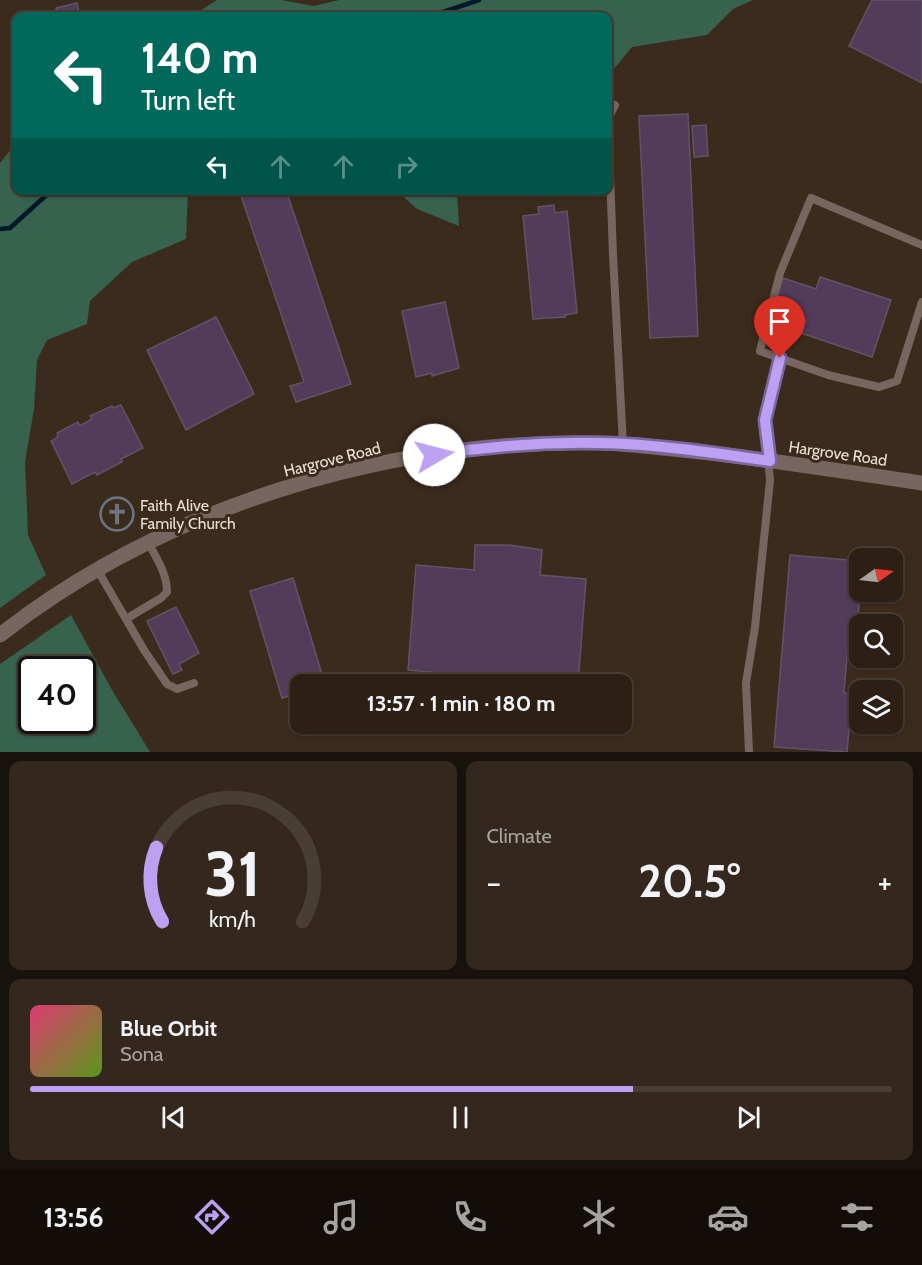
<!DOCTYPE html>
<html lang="en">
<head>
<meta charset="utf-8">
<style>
	body { margin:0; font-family:Cabin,sans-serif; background:#34281e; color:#f1f3f6; height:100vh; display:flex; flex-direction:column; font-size:22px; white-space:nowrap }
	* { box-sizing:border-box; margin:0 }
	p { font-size:20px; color:#a6a3a0 }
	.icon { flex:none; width:33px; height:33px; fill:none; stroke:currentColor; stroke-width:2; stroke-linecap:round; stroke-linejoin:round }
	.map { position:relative; height:752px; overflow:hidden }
	.details { display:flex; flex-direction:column; gap:9px; padding:9px; background:#18120c; flex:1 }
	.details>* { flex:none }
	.guide { position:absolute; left:12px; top:12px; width:600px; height:183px; border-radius:12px; box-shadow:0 2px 4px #0004,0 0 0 2px #483e34; background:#00695c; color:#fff; overflow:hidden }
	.needle { width:39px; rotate:76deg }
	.fabs { position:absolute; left:849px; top:548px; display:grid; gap:12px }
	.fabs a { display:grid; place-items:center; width:54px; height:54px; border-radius:12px; background:#2c2015; box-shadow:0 2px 4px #0004,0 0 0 2px #483e34; font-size:30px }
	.speed { position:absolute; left:18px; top:656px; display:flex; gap:12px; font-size:30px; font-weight:700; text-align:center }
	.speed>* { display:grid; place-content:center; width:78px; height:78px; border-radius:50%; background:#2c2015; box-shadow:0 2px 4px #0004,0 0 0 2px #483e34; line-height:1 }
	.speed .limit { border:3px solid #111; border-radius:9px; background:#fff; color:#111 }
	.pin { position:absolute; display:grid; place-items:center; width:51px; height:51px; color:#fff; margin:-62px -26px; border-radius:50% 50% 50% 0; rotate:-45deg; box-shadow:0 0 6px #0007 }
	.pin .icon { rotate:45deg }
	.me { position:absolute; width:66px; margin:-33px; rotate:82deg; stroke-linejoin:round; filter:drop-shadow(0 0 4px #0008) }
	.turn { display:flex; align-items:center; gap:21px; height:126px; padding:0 30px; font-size:27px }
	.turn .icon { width:78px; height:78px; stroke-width:2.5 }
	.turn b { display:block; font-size:42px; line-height:51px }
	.lanes { display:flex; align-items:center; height:57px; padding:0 30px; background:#0003; justify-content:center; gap:30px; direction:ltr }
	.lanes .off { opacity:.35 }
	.big { font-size:45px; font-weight:800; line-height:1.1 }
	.details .widget { flex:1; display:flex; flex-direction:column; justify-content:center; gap:9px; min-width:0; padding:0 21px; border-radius:12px; background:#34281e }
	.details .dial { align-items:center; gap:0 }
	.dial svg { height:156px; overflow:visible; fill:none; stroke:#483e34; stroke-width:7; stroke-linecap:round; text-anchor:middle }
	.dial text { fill:#f1f3f6; stroke:none }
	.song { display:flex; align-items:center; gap:18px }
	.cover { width:72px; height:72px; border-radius:9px; background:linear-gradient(135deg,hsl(340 70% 55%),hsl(90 70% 35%)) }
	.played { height:6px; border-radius:3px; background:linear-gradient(90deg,#bca0f2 70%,#483e34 70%) }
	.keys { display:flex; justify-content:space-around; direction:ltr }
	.heat { display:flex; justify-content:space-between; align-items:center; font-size:33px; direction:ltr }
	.details .tiles { flex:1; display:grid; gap:9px; grid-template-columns:1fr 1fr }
	.widget:last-child { grid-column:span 2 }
	.trip { position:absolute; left:290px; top:674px; width:342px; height:60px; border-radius:12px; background:#2c2015; box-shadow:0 2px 4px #0004,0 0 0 2px #483e34; font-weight:800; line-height:60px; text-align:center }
	.menu { display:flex; height:96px; justify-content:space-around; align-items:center; background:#120d08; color:#a6a3a0 }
	.menu .icon { width:42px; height:42px }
	.menu .selected { color:#bca0f2 }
	.menu b { font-size:27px; color:#f1f3f6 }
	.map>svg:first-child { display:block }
</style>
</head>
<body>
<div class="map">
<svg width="922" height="752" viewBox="0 0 922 752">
	<rect width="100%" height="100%" fill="#3b2b1c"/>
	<!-- forest -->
	<g fill="#36624e" fill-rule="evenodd">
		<polygon points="217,0 281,0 314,6 339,0 753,0 733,9 707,35 632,47 608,76 608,16 192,16"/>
		<polygon points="16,143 16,190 188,191 186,239 132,262 90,301 87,324 47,340 37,360 34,409 25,462 28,535 46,575 0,608 0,163"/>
		<polygon points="397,191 457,191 459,226 417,209"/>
		<path d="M71,615L112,690L150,752H0V664ZM32,669H82V720H32Z"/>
	</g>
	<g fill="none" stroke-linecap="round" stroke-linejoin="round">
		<!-- stream -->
		<g stroke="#001829" stroke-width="4.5">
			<polyline points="431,16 479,0"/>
			<polyline points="0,229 10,228 52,190"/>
		</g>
	</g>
	<!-- building -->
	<g fill="#533b5a" stroke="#615366" stroke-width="1.5">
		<polygon points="872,0 922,0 922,83 849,46"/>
		<polygon points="77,3 80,16 58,16 56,8"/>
		<polygon points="688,114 698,336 650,338 639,116"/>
		<polygon points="706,125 708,156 694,157 692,126"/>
		<polygon points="239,190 286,190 351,384 296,402 290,386 304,382"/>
		<polygon points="554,205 555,213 567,211 577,313 565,315 565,317 533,319 523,216 539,214 538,207"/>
		<polygon points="820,277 891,300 872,357 801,333 806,320 772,309 783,278 816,289"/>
		<polygon points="445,302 459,368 432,376 432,373 416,377 402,311"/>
		<polygon points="216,317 254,394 186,430 147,350"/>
		<polygon points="121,405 143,448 121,459 122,462 97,475 95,472 72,484 51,441 58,437 57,433 78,422 80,426 92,419 90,416 112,406 113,408"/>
		<polygon points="475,545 509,545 542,550 540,575 586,579 578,684 463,675 463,679 451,678 452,674 408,670 416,565 474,570"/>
		<polygon points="790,555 860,561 860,591 858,619 850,619 844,693 852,694 847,752 774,747"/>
		<polygon points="293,578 325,684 300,684 300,693 282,698 250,591"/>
		<polygon points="176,607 199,653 179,664 182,670 173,674 147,621"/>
	</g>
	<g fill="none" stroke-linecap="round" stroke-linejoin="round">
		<!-- service -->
		<g stroke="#786560" stroke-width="8">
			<polyline points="615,105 608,119 613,255 623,445"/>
			<polyline points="922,245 811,198 780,273 760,351 828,375 879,387 897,381 922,302"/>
			<polyline points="98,571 144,650 167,684 177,689 194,683"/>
			<path d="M126,619L161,598L167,592C167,574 157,559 149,544"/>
			<polyline points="749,752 746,683 755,627 770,480 765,420 780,358"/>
		</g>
		<!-- tertiary -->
		<path stroke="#786560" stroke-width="15" d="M0,635C166,505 389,439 599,443C623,443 648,447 672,449C756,457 839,471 922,483"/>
	</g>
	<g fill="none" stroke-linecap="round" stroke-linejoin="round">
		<!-- route casing -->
		<g stroke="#7a689d" stroke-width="15">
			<path id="route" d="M434,455C489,446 545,442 600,443C655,444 715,453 770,461L765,420L780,358"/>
		</g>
		<!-- route -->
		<use href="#route" stroke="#bca0f2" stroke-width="10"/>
	</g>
	<!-- icons -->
	<defs>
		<g id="church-ring" transform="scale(1.725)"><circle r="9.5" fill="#3b2b1c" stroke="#6b7280" stroke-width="1.5"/><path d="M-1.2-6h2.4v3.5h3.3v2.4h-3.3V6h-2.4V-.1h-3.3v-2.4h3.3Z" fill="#6b7280"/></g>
	</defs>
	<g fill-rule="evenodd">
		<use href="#church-ring" x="117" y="514"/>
	</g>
	<g text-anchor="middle" stroke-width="6" stroke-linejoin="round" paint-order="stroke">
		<!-- street labels -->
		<g font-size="16" fill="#eae0d7" stroke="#3b2b1c">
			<text transform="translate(838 453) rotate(8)" y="6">Hargrove Road</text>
			<text transform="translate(332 459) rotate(-14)" y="6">Hargrove Road</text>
		</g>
		<!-- poi labels -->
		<g font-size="16" fill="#eae0d7" stroke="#3b2b1c" text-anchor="start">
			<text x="140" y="511">Faith Alive<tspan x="140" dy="18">Family Church</tspan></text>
		</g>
	</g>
</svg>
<div class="fabs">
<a><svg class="needle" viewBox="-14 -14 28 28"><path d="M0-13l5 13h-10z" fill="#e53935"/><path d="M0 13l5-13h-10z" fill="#a6a3a0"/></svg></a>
<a><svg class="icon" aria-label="search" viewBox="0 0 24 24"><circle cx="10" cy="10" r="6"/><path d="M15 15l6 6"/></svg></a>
<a><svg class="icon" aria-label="layers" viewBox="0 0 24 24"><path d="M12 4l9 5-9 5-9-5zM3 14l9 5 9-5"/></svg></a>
</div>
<div class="speed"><div class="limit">40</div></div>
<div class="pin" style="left:780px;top:358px;background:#d93025"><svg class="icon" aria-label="arrive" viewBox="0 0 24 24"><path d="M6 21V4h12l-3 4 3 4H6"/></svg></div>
<svg class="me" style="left:434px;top:455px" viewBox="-20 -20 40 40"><circle r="19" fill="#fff"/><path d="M0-13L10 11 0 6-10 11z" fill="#bca0f2"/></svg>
<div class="trip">13:57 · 1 min · 180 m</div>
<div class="guide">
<div class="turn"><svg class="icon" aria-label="left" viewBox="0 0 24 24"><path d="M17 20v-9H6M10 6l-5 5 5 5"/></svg><div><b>140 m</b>Turn left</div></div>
<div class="lanes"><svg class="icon" aria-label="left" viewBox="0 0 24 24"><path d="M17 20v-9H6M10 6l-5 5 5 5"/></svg><svg class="icon off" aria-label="ahead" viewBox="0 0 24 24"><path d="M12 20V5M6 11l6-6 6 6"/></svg><svg class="icon off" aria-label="ahead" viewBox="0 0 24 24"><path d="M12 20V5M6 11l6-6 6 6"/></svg><svg class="icon off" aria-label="right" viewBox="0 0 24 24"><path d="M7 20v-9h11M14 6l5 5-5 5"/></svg></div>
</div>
</div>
<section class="details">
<div class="tiles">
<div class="widget dial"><svg viewBox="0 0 100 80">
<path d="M14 69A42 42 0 1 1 86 69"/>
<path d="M14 69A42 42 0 0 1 11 31" stroke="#bca0f2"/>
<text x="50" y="56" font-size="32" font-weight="700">31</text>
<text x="50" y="72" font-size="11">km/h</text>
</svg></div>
<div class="widget"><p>Climate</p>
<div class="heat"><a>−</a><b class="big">20.5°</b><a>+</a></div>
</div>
<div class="widget">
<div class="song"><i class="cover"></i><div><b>Blue Orbit</b><p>Sona</p></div></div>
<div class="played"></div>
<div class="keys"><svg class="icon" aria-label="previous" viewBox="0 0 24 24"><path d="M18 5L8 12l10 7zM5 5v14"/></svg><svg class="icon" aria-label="pause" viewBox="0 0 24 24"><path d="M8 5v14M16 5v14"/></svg><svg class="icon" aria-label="next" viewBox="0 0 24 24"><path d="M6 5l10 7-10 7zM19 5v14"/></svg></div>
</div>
</div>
</section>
<nav class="menu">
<b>13:56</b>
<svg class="icon selected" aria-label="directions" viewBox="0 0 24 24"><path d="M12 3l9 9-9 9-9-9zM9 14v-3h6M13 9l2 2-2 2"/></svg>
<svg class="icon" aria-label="music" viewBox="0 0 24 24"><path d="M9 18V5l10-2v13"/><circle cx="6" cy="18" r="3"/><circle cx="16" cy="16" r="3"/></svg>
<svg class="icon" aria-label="phone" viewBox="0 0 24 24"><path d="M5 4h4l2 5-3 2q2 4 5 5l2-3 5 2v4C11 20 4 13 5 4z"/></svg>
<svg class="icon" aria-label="climate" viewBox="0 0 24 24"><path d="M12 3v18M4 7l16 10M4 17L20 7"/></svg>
<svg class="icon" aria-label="car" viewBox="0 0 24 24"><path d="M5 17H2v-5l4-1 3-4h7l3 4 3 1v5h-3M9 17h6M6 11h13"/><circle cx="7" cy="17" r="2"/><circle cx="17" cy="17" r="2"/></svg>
<svg class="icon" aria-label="filters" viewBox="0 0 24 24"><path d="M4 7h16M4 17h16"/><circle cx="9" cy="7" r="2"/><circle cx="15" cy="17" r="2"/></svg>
</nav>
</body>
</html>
